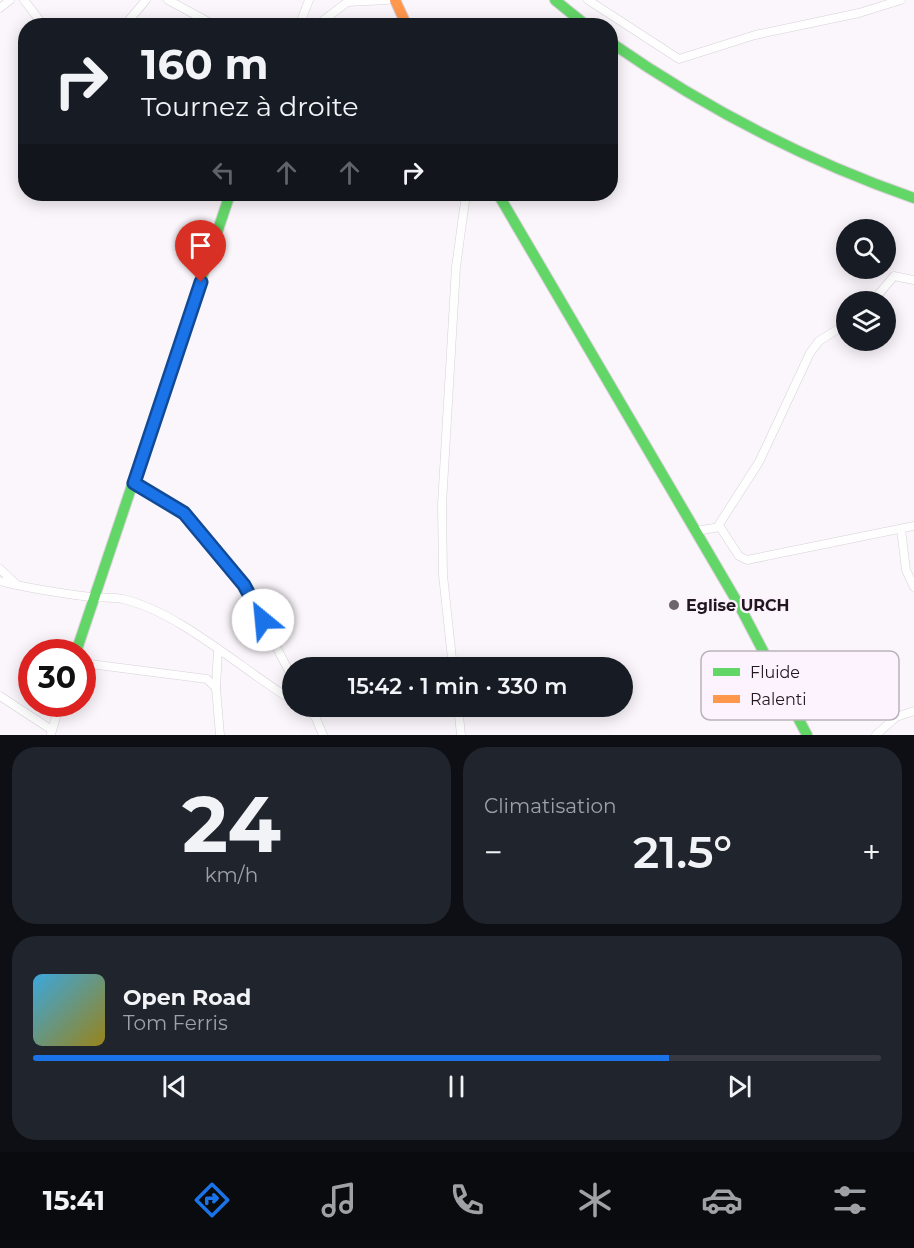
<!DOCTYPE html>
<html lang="fr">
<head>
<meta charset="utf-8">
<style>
	body { margin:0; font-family:Montserrat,sans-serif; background:#20242c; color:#f1f3f6; height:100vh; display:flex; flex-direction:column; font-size:22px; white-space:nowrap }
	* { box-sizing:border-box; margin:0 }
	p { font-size:20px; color:#9ea1a6 }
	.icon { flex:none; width:33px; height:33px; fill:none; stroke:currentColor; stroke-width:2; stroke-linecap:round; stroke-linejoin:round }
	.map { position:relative; height:735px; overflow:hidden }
	.drawer { display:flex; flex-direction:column; gap:12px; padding:12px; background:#0d0f14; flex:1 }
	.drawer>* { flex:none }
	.top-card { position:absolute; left:18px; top:18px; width:600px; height:183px; border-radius:24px; box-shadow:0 3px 15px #0003; background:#171b24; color:#f1f3f6; overflow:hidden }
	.tools { position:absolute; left:836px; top:219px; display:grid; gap:12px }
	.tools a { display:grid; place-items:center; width:60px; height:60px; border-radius:50%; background:#171b24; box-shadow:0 3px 15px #0003; font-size:30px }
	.speed { position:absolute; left:18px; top:639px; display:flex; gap:12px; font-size:30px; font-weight:700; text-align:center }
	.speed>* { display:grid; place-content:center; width:78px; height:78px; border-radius:50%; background:#171b24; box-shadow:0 3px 15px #0003; line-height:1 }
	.speed .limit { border:9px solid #d22; background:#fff; color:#111 }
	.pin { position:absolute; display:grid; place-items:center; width:51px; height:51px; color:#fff; margin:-62px -26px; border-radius:50% 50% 50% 0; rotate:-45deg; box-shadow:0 0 6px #0007 }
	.pin .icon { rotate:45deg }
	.me { position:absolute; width:66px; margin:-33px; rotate:332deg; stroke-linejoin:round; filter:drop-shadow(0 0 4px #0008) }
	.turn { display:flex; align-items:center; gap:21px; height:126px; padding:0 24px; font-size:27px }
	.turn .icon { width:78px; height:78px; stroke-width:2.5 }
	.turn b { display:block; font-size:42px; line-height:51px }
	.lanes { display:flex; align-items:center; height:57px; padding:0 24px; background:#0003; justify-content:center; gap:30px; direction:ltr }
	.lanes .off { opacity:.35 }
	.big { font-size:45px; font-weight:600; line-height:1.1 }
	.drawer .widget { flex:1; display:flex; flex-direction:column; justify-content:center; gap:9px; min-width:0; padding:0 21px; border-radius:24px; background:#20242c }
	.drawer .dial { align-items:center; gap:0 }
	.dial b { font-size:78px; line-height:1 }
	.song { display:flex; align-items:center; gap:18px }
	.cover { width:72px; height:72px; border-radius:9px; background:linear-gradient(135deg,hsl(200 70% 55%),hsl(50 70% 35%)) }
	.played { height:6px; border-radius:3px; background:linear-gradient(90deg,#1a73e8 75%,#363941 75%) }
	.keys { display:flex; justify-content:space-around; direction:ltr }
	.heat { display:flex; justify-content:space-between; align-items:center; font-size:33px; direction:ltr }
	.drawer .tiles { flex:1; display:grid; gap:12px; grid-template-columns:1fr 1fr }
	.widget:last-child { grid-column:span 2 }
	.trip { position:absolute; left:282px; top:657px; width:351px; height:60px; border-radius:30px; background:#171b24; box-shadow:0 3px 15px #0003; font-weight:600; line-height:60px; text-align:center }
	.menu { display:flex; height:96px; justify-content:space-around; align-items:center; background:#090b0e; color:#9ea1a6 }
	.menu .icon { width:42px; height:42px }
	.menu .on { color:#1a73e8 }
	.menu b { font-size:27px; color:#f1f3f6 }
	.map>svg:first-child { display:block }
</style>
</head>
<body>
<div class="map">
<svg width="914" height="735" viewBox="0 0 914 735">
	<rect width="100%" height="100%" fill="#fbf6fb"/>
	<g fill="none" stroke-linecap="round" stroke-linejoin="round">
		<!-- street casing -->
		<g stroke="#d7d1d7" stroke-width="9">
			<g id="street">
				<polyline points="24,0 44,26"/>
				<polyline points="168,0 216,26"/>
				<polyline points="588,0 679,59 755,35 859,13 901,0"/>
				<polyline points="348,2 387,0"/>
				<polyline points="0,8 10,0"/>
				<polyline points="124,26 146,0"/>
				<polyline points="299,26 309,0"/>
				<polyline points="316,26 350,0"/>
				<polyline points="872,302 894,276 914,280"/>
				<polyline points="134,483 184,513 228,563 244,585 292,677"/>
				<polyline points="718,526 759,462 810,353 819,341 846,324"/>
				<polyline points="901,529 906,570 914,587"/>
				<polyline points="696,531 720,527 739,556 747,560 914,526"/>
				<polyline points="0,569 16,584"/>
				<path d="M0,581C30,589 60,593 91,597C101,598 112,597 123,599C181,613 241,669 292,700"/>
				<polyline points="82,663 207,679 216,688 220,735"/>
				<polyline points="453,668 443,575 442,504 456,267 466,194"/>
				<polyline points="216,688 218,649"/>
				<polyline points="0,696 52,730"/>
				<polyline points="302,706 315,716 323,735"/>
				<polyline points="458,706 461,735"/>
				<polyline points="51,734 60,704"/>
				<polyline points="876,735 896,717 914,711"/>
			</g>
		</g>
		<!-- fast casing -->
		<g stroke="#d7d1d7" stroke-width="12">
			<g id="fast">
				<polyline points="555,0 587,26"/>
				<path d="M610,42C705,108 804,160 914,198"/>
				<polyline points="498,194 739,605 807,735"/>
				<polyline points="76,652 230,194"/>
			</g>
		</g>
		<!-- slow casing -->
		<g stroke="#d7d1d7" stroke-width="12">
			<polyline id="slow" points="395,0 407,26"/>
		</g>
		<!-- street -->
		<use href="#street" stroke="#fefefe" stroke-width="8"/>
		<!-- fast -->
		<use href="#fast" stroke="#63d668" stroke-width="10"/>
		<!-- slow -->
		<use href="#slow" stroke="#ff974d" stroke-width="10"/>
	</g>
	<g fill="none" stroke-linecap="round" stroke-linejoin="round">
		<!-- route casing -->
		<g stroke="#114b97" stroke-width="15">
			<polyline id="route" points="201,282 134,483 184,513 244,585 263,620"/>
		</g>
		<!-- route -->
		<use href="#route" stroke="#1a73e8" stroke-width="10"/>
	</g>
	<!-- markers -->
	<circle fill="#6c666c" stroke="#fdf3fe" stroke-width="2" cx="674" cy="605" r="6"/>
	<g text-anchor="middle" stroke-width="4.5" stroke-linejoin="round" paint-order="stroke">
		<!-- poi labels -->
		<g font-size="16" font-weight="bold" fill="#1f191f" stroke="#fdf3fe" text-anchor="start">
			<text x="686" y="611">Eglise URCH</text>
		</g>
	</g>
	<!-- legend -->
	<rect x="701" y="651" width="198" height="69" rx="9" fill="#fdf3fe" stroke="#bab2bb" stroke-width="1.5"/>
	<rect x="713" y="668" width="27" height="8" fill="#63d668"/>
	<rect x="713" y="695" width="27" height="8" fill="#ff974d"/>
	<g font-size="16" fill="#1f191f">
		<text x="750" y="678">Fluide</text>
		<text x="750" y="705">Ralenti</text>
	</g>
</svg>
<div class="tools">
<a><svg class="icon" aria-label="search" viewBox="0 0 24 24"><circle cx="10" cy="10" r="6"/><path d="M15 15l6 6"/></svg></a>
<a><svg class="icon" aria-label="layers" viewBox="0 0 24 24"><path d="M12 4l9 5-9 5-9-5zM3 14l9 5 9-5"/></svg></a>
</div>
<div class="speed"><div class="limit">30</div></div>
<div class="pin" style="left:201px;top:282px;background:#d93025"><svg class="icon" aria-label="arrive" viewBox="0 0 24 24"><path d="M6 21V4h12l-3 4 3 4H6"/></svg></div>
<svg class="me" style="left:263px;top:620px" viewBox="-20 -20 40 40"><circle r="19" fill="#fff"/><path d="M0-13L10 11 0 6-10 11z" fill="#1a73e8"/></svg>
<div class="trip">15:42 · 1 min · 330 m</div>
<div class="top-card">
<div class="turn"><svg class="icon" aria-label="right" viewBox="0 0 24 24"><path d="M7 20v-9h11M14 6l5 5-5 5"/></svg><div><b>160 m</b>Tournez à droite</div></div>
<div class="lanes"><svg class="icon off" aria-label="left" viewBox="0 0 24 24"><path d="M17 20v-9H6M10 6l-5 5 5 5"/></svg><svg class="icon off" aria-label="ahead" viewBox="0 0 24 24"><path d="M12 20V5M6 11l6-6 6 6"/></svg><svg class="icon off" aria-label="ahead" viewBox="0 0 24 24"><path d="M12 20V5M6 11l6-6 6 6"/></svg><svg class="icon" aria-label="right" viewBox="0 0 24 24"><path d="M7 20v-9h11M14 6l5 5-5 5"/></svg></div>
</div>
</div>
<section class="drawer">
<div class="tiles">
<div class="widget dial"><b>24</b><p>km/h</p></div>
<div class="widget"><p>Climatisation</p>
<div class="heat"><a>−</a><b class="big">21.5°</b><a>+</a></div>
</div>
<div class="widget">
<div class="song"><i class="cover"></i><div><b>Open Road</b><p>Tom Ferris</p></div></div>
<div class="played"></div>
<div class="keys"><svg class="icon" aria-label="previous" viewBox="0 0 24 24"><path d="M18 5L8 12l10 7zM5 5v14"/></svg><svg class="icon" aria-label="pause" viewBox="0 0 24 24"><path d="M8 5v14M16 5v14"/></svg><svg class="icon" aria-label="next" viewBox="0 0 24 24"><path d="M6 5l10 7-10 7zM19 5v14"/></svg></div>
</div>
</div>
</section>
<nav class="menu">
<b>15:41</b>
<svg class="icon on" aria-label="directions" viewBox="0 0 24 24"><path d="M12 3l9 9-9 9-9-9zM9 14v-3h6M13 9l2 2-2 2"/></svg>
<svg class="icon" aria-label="music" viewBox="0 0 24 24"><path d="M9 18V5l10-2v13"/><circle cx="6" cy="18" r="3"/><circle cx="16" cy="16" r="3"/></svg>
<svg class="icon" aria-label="phone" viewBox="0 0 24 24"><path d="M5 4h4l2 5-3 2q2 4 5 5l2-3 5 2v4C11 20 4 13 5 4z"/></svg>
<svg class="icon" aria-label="climate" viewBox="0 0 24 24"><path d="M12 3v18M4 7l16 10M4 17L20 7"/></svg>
<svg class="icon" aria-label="car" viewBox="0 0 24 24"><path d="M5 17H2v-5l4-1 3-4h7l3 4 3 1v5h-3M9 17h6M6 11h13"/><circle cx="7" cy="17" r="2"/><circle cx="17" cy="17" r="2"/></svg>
<svg class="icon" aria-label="filters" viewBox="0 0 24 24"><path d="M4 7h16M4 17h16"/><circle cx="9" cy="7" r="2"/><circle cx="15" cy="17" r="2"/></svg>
</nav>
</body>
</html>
